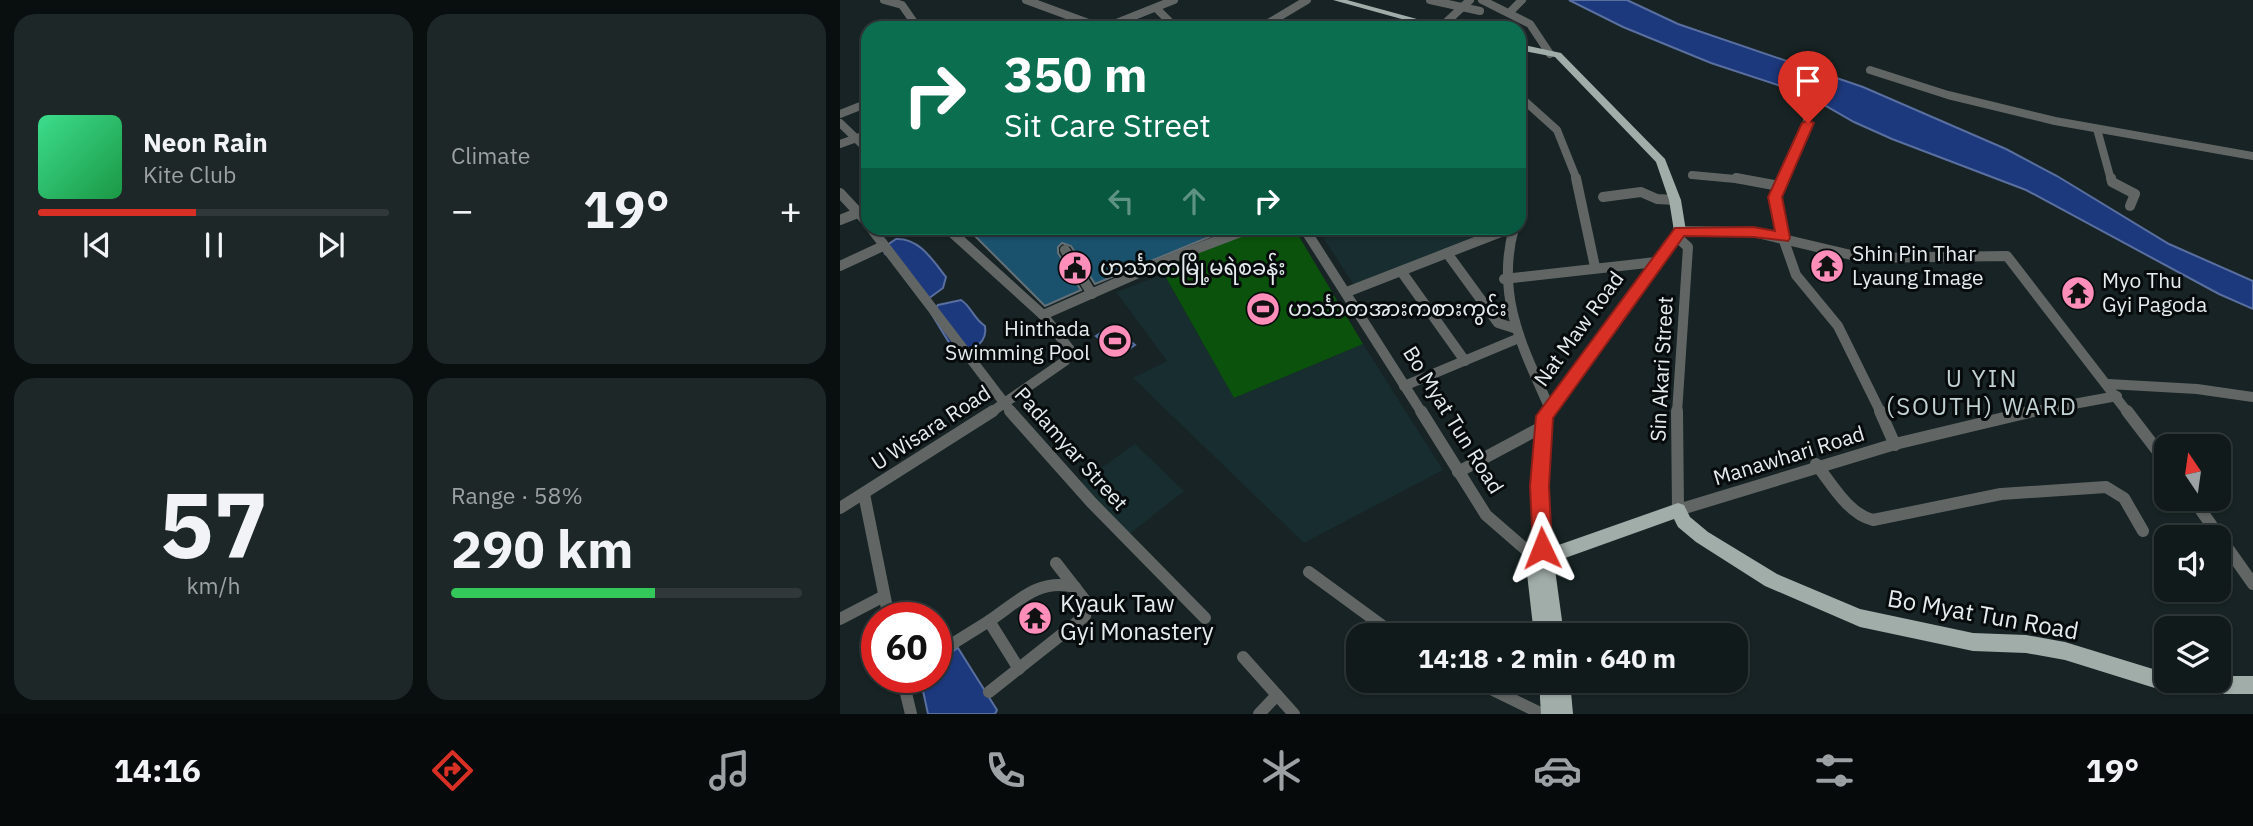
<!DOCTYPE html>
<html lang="en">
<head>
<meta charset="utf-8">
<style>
	body { margin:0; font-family:"IBM Plex Sans","Noto Sans Myanmar",sans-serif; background:#1e2728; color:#f1f3f6; height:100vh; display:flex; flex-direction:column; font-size:26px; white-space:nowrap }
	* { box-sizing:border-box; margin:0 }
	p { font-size:23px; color:#9ca1a3 }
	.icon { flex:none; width:38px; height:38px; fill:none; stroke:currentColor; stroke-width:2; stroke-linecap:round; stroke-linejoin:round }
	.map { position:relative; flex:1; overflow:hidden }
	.details { display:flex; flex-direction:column; gap:14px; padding:14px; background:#090e0f; width:840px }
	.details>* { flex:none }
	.top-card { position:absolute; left:21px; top:21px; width:665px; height:214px; border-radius:21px; box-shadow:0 2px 5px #0004,0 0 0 2px #30383a; background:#0b6e4f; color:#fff; overflow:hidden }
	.needle { width:46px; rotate:347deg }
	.buttons { position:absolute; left:1314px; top:434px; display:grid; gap:14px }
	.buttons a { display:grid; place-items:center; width:77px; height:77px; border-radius:14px; background:#111a1b; box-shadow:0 2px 5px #0004,0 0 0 2px #30383a; font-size:35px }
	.speed { position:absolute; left:21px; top:602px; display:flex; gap:14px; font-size:35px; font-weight:700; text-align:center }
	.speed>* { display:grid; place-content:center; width:91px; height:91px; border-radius:50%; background:#111a1b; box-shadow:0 2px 5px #0004,0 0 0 2px #30383a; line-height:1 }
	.speed .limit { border:10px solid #d22; background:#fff; color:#111 }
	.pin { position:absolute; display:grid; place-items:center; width:60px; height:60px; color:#fff; margin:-72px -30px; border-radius:50% 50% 50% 0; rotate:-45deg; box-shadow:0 0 7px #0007 }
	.pin .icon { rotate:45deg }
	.me { position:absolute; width:77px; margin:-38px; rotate:358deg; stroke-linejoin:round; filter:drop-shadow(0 0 5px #0008) }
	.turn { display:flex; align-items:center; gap:24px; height:147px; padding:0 28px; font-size:32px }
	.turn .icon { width:91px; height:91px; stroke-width:2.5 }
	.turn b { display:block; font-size:49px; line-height:60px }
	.lanes { display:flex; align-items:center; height:66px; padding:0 28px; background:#0003; justify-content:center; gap:35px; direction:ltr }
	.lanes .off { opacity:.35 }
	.big { font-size:52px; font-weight:700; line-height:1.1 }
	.details .tile { flex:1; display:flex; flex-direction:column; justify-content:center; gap:10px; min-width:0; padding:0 24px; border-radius:21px; background:#1e2728 }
	.details .dial { align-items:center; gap:0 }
	.dial b { font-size:91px; line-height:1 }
	.song { display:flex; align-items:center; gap:21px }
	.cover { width:84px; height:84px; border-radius:10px; background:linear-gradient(135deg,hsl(150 70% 55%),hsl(140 70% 35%)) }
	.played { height:7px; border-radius:4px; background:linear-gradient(90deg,#d93025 45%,#30383a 45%) }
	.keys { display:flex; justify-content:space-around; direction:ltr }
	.heat { display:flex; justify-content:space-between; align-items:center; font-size:38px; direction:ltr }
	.charge { height:10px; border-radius:5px; background:linear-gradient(90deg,#34c759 58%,#30383a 0) }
	.details .tiles { flex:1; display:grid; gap:14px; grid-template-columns:repeat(2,1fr) }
	.trip { position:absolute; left:506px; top:623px; width:402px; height:70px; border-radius:21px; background:#111a1b; box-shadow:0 2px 5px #0004,0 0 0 2px #30383a; font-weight:700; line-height:70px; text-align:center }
	.dock { display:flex; height:112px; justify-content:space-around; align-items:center; background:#070a0b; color:#9ca1a3 }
	.dock .icon { width:49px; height:49px }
	.dock .current { color:#d93025 }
	.dock b { font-size:32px; color:#f1f3f6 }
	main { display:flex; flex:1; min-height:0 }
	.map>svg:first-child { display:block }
</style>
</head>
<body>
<main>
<section class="details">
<div class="tiles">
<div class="tile">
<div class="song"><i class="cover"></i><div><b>Neon Rain</b><p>Kite Club</p></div></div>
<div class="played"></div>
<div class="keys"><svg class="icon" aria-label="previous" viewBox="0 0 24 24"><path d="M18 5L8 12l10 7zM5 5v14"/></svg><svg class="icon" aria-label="pause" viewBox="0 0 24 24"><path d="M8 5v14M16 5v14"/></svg><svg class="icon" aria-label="next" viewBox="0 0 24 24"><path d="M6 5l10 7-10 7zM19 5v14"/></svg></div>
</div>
<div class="tile"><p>Climate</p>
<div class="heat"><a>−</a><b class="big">19°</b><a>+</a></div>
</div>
<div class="tile dial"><b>57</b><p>km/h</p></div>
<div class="tile"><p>Range · 58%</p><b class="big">290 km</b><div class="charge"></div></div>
</div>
</section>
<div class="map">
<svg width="1413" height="714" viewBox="0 0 1413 714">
	<rect width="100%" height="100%" fill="#172324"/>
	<!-- built -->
	<g fill="#182d2f">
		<polygon points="477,228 659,228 514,285"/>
		<polygon points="324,274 394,398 523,344 603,470 464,543 293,378 327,361 276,292"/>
		<polygon points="295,444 344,491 287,536 238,484"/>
	</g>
	<!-- green -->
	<polygon fill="#0b520c" points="423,228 454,228 523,344 394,398 324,274 323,267"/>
	<!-- water -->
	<g fill="#1d397d" stroke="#596f9f" stroke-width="2">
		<polygon points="729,0 787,0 838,24 1023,87 1166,149 1217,176 1329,244 1413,281 1413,309 1379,294 1186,190 1052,139 1014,122 965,94 871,63 783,27"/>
		<path d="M56,239C79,238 92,259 106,277L103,288L88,299L53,257L45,254L43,248Z"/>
		<path d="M121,300C131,306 133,318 145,326C148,343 133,349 120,355L113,349L91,313L98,305Z"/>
		<polygon points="271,326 295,345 280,355 256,336"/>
		<polygon points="118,648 157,710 155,714 88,714 80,677 96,677 96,662"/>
	</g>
	<!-- building -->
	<polygon fill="#1a516d" stroke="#646f76" stroke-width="2" points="127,228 391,228 255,284 231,246 222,243 218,247 218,253 241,290 205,306"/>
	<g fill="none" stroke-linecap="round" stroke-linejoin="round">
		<!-- minor-far2 -->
		<g stroke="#616664" stroke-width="8">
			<polyline points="44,0 62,5 78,28"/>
			<polyline points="186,0 262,28"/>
			<polyline points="590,0 640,11"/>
			<polyline points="642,0 690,24 710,54"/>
			<polyline points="317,9 336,28"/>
			<polyline points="670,12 682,0"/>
			<polyline points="601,27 630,0"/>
			<polyline points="264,28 334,0"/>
			<polyline points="420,28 467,0"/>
			<polyline points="1030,70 1108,95 1215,121 1413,156"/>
			<polyline points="679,96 717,130 737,180"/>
			<polyline points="0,114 28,103"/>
			<polyline points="0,123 28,150"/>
			<polyline points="1257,129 1271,180"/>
			<polyline points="0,144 28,134"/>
			<polyline points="852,175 906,180"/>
			<polyline points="943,180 966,133 968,106"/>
		</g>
		<!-- minor-far1 -->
		<g stroke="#616664" stroke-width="10">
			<polyline points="736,178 755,267"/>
			<polyline points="896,178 939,186"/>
			<polyline points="944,178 935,197 943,238 956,275 998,326 1041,413"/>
			<polyline points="1271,178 1272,182 1295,194 1290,206"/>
			<polyline points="0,193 28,223"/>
			<polyline points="763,197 801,192 817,199 835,200"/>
			<polyline points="0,220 20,212"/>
			<polyline points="31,228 172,413"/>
			<polyline points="107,228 203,315"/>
			<polyline points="464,228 582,413"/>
			<path d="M674,228C655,296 683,348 710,409"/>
			<polyline points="840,231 913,232 1024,258 1167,256 1288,413"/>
			<polyline points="836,236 848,247 837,413"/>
			<polyline points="225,250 252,294"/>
			<polyline points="607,253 658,323 677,329"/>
			<polyline points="0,266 43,246"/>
			<polyline points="561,271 625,361"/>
			<polyline points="664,279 816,262"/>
			<polyline points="507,292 671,228"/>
			<polyline points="1268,384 1357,389 1413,397"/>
			<polyline points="564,386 679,338"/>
			<polyline points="150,413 225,361 231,351 203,315 335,257 411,228"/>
			<polyline points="1185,413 1277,396"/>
		</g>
		<!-- minor -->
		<g stroke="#616664" stroke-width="12">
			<polyline points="170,411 252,503 365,618"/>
			<polyline points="581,411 646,515 692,555"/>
			<polyline points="837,411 838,510 1055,444 1193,411"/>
			<polyline points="1040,411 1055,445"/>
			<polyline points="1287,411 1326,462"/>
			<path d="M976,464C992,484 1008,514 1033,520L1161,494L1266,487L1284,498L1303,531"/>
			<polyline points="618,472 702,427"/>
			<polyline points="24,494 49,618"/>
			<polyline points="1353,499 1413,584"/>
			<polyline points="0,508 153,411"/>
			<polyline points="469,572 555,635"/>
			<polyline points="0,619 44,596"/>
			<polyline points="96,654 149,621"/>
			<polyline points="403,657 454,714"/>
			<path d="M179,669L149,621C179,601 198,578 235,587"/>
			<polyline points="62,677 71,714"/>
			<polyline points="635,681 702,714"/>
			<polyline points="149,692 245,616 247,603 216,563"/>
			<polyline points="419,714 437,695"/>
		</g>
		<!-- major -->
		<g fill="#a1ada9" fill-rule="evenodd">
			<polygon points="493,0 507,0 610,28 594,28"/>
			<polygon points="679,44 721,53 825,159 841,200 846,231 711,417 708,486 710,548 838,503 844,505 850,517 868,532 937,574 1020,609 1133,633 1186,635 1225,642 1326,673 1326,681 1379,681 1379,676 1413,676 1413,694 1334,694 1225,660 1186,653 1133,651 1020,627 925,586 856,542 838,527 834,519 714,562 724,635 694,635 686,565 689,559 695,557 702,561 706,559 704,555 696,554 694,548 692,486 697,416 834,231 829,200 816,162 715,57 679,50"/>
			<polygon points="699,681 730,681 733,714 701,714"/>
		</g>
	</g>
	<!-- route -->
	<polygon fill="#d93025" stroke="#8d1f18" stroke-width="2" points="968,120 974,123 942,197 950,238 948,241 913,237 844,236 713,418 709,486 712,548 709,554 702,557 695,554 693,548 690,486 696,416 835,228 913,227 935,231 928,197 962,123"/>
	<!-- icons -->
	<defs>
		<g id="temple-disc" transform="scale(1.75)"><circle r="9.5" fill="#ff8ebb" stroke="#070b0c"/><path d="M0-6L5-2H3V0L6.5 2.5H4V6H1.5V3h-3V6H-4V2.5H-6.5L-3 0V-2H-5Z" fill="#111"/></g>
		<g id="civic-disc" transform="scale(1.75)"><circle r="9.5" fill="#ff8ebb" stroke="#070b0c"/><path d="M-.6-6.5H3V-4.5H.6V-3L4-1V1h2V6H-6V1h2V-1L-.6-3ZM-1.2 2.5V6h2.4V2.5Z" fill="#111"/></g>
		<g id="stadium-disc" transform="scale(1.75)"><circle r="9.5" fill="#ff8ebb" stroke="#070b0c"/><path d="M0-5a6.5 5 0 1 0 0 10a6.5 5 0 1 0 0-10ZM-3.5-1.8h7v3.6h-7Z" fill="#111"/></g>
	</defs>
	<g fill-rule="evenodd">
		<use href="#temple-disc" x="987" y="266"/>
		<use href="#civic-disc" x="235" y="268"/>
		<use href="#temple-disc" x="1238" y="293"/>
		<use href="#stadium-disc" x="423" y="309"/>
		<use href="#stadium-disc" x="275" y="341"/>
		<use href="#temple-disc" x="195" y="618"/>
	</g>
	<g text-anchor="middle" stroke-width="6" stroke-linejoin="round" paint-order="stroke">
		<!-- poi labels -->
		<g font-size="21" fill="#e5eced" stroke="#070b0c" text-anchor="start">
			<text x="1012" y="261">Shin Pin Thar<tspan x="1012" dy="24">Lyaung Image</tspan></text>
			<text x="260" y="275">ဟင်္သာတမြို့မရဲစခန်း</text>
			<text x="1262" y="288">Myo Thu<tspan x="1262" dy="24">Gyi Pagoda</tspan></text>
			<text x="448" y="316">ဟင်္သာတအားကစားကွင်း</text>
			<text x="250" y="336" text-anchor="end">Hinthada<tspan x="250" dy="24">Swimming Pool</tspan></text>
		</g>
		<!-- street labels -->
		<g font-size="21" fill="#e5eced" stroke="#070b0c">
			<text transform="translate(739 329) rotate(-54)" y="7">Nat Maw Road</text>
			<text transform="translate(822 369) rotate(-87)" y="7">Sin Akari Street</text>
			<text transform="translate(613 420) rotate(58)" y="7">Bo Myat Tun Road</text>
			<text transform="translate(91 428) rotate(-33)" y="7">U Wisara Road</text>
			<text transform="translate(231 449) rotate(48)" y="7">Padamyar Street</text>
			<text transform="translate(949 456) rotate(-17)" y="7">Manawhari Road</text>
		</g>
		<!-- quarter labels -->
		<g font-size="24" letter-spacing="2" fill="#c1d0d2" stroke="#070b0c">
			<text x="1142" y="387">U YIN<tspan x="1142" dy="28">(SOUTH) WARD</tspan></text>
		</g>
		<!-- near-poi labels -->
		<g font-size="24" fill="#e5eced" stroke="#070b0c" text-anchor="start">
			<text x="220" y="612">Kyauk Taw<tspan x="220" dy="28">Gyi Monastery</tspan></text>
		</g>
		<!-- near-street labels -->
		<g font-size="24" fill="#e5eced" stroke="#070b0c">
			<text transform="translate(1143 615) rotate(10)" y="8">Bo Myat Tun Road</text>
		</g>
	</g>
</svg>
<div class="buttons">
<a><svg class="needle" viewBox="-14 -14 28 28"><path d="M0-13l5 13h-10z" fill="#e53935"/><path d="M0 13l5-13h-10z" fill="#9ca1a3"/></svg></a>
<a><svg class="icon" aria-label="sound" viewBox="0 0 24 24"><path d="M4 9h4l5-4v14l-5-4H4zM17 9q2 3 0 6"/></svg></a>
<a><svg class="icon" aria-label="layers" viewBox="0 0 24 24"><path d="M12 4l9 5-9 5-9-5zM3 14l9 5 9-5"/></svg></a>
</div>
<div class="speed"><div class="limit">60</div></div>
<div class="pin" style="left:968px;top:123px;background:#d93025"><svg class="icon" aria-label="arrive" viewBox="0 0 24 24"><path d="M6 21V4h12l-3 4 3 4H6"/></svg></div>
<svg class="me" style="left:702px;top:548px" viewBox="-20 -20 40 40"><path d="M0-17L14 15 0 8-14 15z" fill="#d93025" stroke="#fff" stroke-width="4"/></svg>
<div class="trip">14:18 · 2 min · 640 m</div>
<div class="top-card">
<div class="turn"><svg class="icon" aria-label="right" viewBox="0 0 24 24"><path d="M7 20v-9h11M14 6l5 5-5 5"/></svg><div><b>350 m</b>Sit Care Street</div></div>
<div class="lanes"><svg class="icon off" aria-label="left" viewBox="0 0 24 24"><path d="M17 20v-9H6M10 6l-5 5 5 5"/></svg><svg class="icon off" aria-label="ahead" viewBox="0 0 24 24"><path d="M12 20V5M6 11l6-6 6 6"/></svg><svg class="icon" aria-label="right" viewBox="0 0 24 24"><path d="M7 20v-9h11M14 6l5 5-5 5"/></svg></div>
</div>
</div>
</main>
<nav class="dock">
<b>14:16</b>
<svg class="icon current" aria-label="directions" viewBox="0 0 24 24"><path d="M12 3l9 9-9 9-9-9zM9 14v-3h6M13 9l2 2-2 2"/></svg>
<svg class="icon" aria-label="music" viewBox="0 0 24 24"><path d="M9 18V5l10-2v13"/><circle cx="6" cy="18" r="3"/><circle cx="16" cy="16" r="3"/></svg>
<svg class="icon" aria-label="phone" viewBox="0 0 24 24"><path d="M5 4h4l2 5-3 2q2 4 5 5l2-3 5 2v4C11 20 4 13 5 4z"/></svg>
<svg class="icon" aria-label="climate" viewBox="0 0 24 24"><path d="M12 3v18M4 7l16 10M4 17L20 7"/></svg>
<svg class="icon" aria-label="car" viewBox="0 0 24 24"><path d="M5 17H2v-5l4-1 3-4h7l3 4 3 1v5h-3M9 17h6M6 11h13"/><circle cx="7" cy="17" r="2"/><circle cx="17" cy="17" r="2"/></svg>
<svg class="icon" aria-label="filters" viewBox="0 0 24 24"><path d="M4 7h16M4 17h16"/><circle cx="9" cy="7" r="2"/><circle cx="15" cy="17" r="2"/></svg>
<b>19°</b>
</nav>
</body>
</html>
